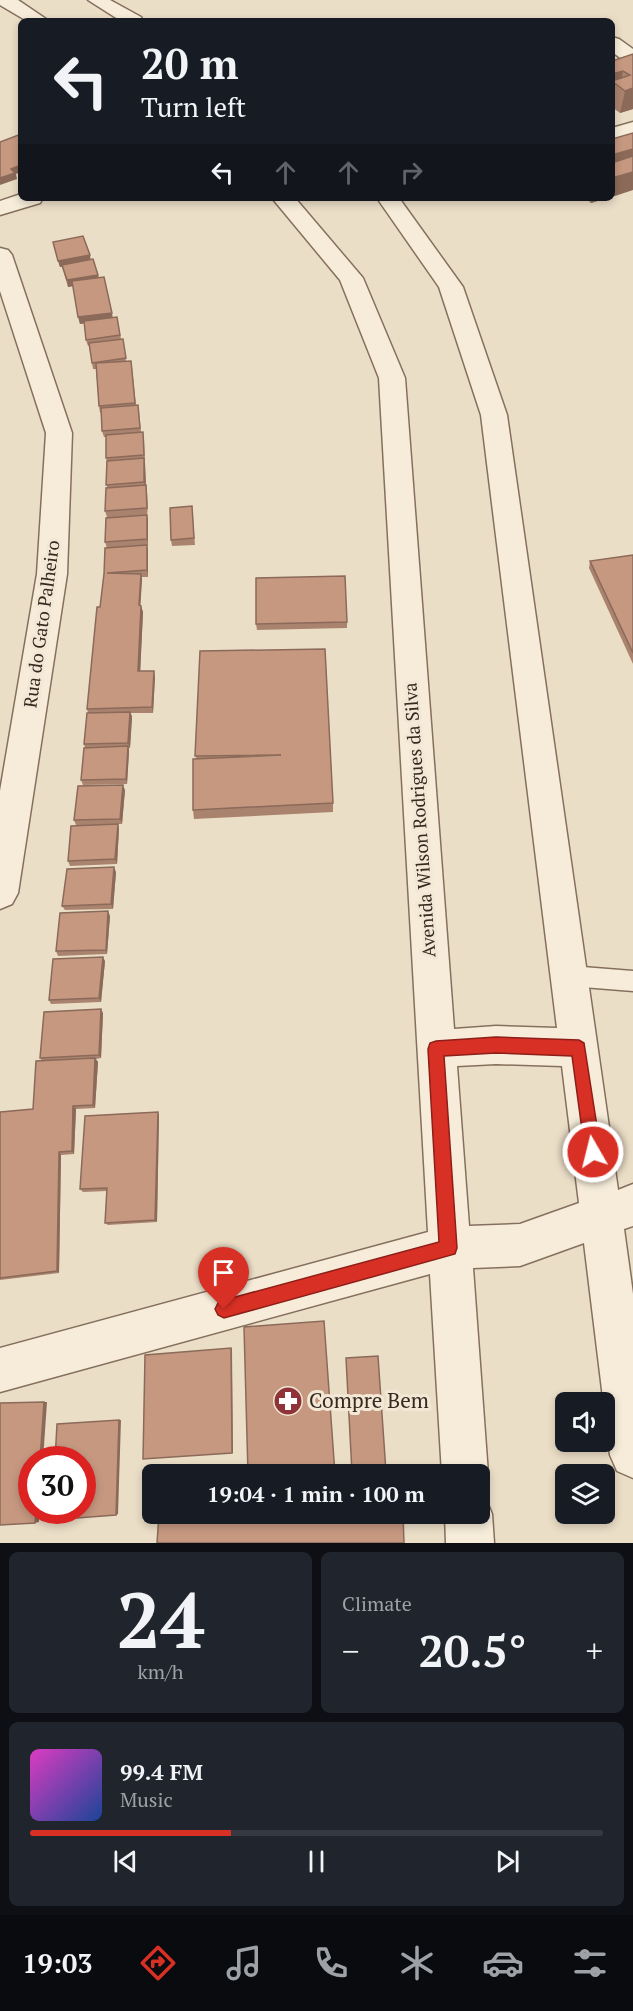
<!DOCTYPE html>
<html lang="en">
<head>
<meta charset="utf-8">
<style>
	body { margin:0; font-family:"PT Serif",serif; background:#20242c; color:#f1f3f6; height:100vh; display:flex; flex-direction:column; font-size:22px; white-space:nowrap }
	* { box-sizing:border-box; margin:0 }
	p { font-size:20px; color:#9ea1a6 }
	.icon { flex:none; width:33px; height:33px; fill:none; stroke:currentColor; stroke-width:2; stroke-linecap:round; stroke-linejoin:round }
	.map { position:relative; height:1543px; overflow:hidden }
	.details { display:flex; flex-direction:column; gap:9px; padding:9px; background:#0d0f14; flex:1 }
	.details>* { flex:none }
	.top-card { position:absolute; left:18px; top:18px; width:597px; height:183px; border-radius:9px; box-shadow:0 3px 9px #0003; background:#171b24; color:#f1f3f6; overflow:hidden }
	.fabs { position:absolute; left:555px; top:1392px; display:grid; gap:12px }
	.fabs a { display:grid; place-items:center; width:60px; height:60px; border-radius:9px; background:#171b24; box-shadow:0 3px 9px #0003; font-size:30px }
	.speed { position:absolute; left:18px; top:1446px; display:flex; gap:12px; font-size:30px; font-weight:700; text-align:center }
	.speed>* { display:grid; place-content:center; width:78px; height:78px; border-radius:50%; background:#171b24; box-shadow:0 3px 9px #0003; line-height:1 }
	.speed .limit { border:9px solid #d22; background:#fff; color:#111 }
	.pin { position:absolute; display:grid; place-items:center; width:51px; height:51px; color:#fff; margin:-62px -26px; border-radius:50% 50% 50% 0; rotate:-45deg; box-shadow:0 0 6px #0007 }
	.pin .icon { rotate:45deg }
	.me { position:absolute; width:66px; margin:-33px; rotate:352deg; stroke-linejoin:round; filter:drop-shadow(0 0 4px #0008) }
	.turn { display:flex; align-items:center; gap:21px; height:126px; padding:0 24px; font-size:27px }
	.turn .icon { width:78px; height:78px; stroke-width:2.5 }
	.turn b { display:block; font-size:42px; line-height:51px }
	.lanes { display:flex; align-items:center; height:57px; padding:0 24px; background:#0003; justify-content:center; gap:30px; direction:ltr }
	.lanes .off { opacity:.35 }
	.big { font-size:45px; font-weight:700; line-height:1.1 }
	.details .tile { flex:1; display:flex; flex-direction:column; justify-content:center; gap:9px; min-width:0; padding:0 21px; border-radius:9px; background:#20242c }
	.details .dial { align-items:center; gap:0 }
	.dial b { font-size:78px; line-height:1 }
	.song { display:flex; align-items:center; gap:18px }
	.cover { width:72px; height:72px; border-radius:9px; background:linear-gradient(135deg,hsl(310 70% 55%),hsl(220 70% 35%)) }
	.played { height:6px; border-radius:3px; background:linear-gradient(90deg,#d93025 35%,#363941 35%) }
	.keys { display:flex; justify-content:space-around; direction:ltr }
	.heat { display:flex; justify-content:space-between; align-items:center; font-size:33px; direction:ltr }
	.details .tiles { flex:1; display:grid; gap:9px; grid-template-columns:1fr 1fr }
	.tile:last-child { grid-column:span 2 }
	.trip { position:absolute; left:142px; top:1464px; width:348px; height:60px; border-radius:9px; background:#171b24; box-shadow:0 3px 9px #0003; font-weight:700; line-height:60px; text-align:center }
	.tabs { display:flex; height:96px; justify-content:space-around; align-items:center; background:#090b0e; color:#9ea1a6 }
	.tabs .icon { width:42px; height:42px }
	.tabs .active { color:#d93025 }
	.tabs b { font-size:27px; color:#f1f3f6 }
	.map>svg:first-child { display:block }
</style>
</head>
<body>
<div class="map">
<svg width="633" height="1543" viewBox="0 0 633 1543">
	<rect width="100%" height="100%" fill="#ebdec7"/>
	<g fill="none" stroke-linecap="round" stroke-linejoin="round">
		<!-- service casing -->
		<g stroke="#85705e" stroke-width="3">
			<polygon id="service" points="570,966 633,971 633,991 570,986 563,983 560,976 563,969"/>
		</g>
		<!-- minor casing -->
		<g stroke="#85705e" stroke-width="3">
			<g id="minor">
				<polygon points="0,0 18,0 49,21 27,21 0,5"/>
				<polygon points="88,0 110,0 141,17 143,21 121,21"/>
				<polygon points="612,37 619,39 633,49 633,64 626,62 612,52"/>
				<polygon points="633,122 633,134 612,140 612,128"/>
				<polygon points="21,194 21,198 43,198 40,203 0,215 0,201"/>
				<path d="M272,198H295L363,278L405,378L454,1029L496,1026L557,1028L481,415L439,287L377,198H399L463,287L507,415L618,1190L633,1184V1226L624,1229L633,1294V1478L617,1471L610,1455L584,1243L520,1266L473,1268L488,1474L480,1491V1474H442L430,1274L0,1392V1348L428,1232L379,378L340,280ZM496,1064L562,1066L579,1203L520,1224L469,1226L457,1066Z"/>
				<polygon points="0,248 8,250 12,255 72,433 67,574 18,893 12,904 0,909 0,791 37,574 46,433 0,291"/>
				<polygon points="480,1495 485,1497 492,1514 494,1543 446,1543 445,1514 480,1514"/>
			</g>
		</g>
		<!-- service -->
		<use href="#service" fill="#f6ecd9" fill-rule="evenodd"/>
		<!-- minor -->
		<use href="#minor" fill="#f6ecd9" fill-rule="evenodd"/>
	</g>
	<!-- wall -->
	<g fill="#aa836e">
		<polygon points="633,54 633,109 620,113 612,107 612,61"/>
		<polygon points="585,198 607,198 591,203"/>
		<polygon points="53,242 90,255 90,260 98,275 112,318 117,317 121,339 123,339 126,361 132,367 136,405 139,412 141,432 144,438 146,485 147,491 147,515 148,521 148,545 147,545 148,551 148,577 142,577 140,606 141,606 143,612 140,671 155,677 153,713 131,713 132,717 130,748 129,748 129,752 127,784 83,785 81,780 85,748 84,744 88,713 87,709 100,607 107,548 105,542 107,517 105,511 107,487 106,437 104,437 102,431 102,412 100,413 99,406 96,369 93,369 89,346 88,346 86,340 84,323 80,324 73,286 68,287 62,267 60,267"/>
		<polygon points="192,506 195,545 172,546 171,540"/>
		<polygon points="633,555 633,664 589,568 590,561"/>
		<polygon points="347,622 347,628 257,630 256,624"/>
		<polygon points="200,651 333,803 333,812 194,819 193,810 196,759"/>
		<polygon points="125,790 122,824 118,824 119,829 117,864 70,866 68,861 76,825 74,820"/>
		<polygon points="116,872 113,909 65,910 62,906"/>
		<polygon points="110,916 107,954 58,956 56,951"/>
		<polygon points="105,961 101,1002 51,1004 49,1000"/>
		<polygon points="103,1013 101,1058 96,1059 98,1062 95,1108 76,1109 74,1154 61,1155 59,1273 0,1280 0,1112 33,1109 42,1061 40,1058"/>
		<polygon points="159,1115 157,1222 108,1225 105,1223 107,1191 83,1192 80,1189"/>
	</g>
	<!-- shaded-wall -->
	<g fill="#8b6a5a">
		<polygon points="623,71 620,87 612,82 612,74"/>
		<polygon points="633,82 633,109 620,113 625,91"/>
		<polygon points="633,149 633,167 612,173 612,155"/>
		<polygon points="21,165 21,172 16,174 17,179 0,185 0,178 11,169"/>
		<polygon points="633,172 633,190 612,197 612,178"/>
		<polygon points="592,198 607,198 591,203"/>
		<polygon points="90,255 91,262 60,267 58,261"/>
		<polygon points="98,275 99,281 68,287 67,280"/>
		<polygon points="112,313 113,320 80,324 78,317"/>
		<polygon points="144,458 145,465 146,488 144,482"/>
		<polygon points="146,485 147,491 148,515 147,508"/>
		<polygon points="147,515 148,521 148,545 147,539"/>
		<polygon points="147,545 148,551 148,577 147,570"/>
		<polygon points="141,574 142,580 140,612 139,605"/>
		<polygon points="141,606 143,612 140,677 138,671"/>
		<polygon points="154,671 155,677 153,713 152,707"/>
		<polygon points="130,712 132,717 130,748 128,743"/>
		<polygon points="128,746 129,752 127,784 126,779"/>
		<polygon points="123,785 125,790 122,824 120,819"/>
		<polygon points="118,824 119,829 117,864 115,859"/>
		<polygon points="114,867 116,872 113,909 111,904"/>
		<polygon points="108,911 110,916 107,954 106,950"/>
		<polygon points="103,957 105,961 101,1002 99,998"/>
		<polygon points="101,1009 103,1013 101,1058 99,1055"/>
		<polygon points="95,1058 98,1062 95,1108 93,1105"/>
		<polygon points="73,1106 76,1109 74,1154 72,1151"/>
		<polygon points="158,1112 159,1115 157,1222 155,1220"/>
		<polygon points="59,1152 61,1155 59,1273 57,1271"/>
		<polygon points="231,1348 232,1349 233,1453 232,1453"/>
		<polygon points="44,1402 47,1402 43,1460 40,1460"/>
		<polygon points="119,1420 121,1420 118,1514 116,1515"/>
		<polygon points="36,1510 39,1510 39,1522 35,1523"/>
	</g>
	<!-- building -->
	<g fill="#c69880" stroke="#8b6a5a" stroke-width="1.5">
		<polygon points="633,54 633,88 625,91 612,81 630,75 623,71 612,74 612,61"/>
		<polygon points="633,133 633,149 612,155 612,139"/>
		<polygon points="21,134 21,165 11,169 15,173 0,178 0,142"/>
		<polygon points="633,156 633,172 612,178 612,159 615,162"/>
		<polygon points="83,236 90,255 58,261 53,242"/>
		<polygon points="93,259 98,275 67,280 62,265"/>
		<polygon points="104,277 112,313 78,317 72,281"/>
		<polygon points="117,317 120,335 86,340 84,321"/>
		<polygon points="123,339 126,358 92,363 89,343"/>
		<polygon points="131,361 135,403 99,406 96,363"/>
		<polygon points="138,405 140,428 102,431 101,408"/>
		<polygon points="143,432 144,455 106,458 106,435"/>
		<polygon points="144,458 144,482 106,485 107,461"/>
		<polygon points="146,485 147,508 105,511 106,488"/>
		<polygon points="192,506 194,538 171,540 170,508"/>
		<polygon points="147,515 147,539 105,542 106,518"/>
		<polygon points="147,545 147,570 107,573 141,574 139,605 141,606 138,671 154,671 152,707 87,709 97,607 100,607 104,574 105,548"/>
		<polygon points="633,555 633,653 590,561"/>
		<polygon points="345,576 347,622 256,624 256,578"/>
		<polygon points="325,649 333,803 193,810 193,759 281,755 195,756 200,651"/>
		<polygon points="130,712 128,743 84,744 87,713"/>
		<polygon points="128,746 126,779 81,780 84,748"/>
		<polygon points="123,785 120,819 74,820 78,786"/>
		<polygon points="118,824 115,859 68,861 71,826"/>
		<polygon points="114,867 111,904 62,906 67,869"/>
		<polygon points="108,911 106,950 56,951 60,913"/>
		<polygon points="103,957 99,998 49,1000 53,959"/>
		<polygon points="101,1009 99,1055 40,1058 44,1012"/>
		<polygon points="95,1058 93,1105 73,1106 72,1151 59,1152 57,1271 0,1278 0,1112 33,1109 36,1061"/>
		<polygon points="158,1112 155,1220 105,1223 107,1188 80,1189 85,1116"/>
		<polygon points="324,1321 335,1474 248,1474 244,1327"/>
		<polygon points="231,1348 232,1453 143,1459 145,1355"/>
		<polygon points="378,1356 386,1472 352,1473 346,1358"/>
		<polygon points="44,1402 40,1460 32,1460 32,1510 36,1510 35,1523 0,1525 0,1403"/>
		<polygon points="119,1420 116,1515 51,1520 52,1510 82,1510 82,1460 55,1460 57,1424"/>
		<polygon points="159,1514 403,1514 404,1543 157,1543"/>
	</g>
	<!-- route -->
	<polygon fill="#d93025" stroke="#8d1f18" stroke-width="1.5" points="496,1037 579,1040 584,1043 601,1152 599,1158 593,1161 587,1158 585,1152 572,1056 496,1053 444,1056 457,1248 455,1254 224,1318 218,1315 215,1309 218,1303 224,1300 439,1242 428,1049 430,1043 436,1041"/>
	<!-- icons -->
	<defs>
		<g id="pharmacy-disc" transform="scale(1.5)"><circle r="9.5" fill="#8f3339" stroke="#f3e8d6"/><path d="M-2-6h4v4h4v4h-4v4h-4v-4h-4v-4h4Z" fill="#fff"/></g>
	</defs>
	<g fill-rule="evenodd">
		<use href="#pharmacy-disc" x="288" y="1401"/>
	</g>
	<g text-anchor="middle" stroke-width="6" stroke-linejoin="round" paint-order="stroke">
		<!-- street labels -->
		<g font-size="18" fill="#362920" stroke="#f3e8d6">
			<text transform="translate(42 624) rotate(-82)" y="6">Rua do Gato Palheiro</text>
			<text transform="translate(420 820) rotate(-94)" y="6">Avenida Wilson Rodrigues da Silva</text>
		</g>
		<!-- near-poi labels -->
		<g font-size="21" fill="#362920" stroke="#f3e8d6" text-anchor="start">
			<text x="309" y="1408">Compre Bem</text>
		</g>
	</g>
</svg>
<div class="fabs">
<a><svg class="icon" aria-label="sound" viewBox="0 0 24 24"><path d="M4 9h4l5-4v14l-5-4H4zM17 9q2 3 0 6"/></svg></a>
<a><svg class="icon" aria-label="layers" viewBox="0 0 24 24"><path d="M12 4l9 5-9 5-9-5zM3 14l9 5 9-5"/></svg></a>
</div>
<div class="speed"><div class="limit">30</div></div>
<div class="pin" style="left:224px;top:1309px;background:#d93025"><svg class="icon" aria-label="arrive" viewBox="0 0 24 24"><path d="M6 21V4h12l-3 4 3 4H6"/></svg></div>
<svg class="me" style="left:593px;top:1152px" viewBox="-20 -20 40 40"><circle r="17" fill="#d93025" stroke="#fff" stroke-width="3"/><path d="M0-11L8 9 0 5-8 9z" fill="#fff"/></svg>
<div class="trip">19:04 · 1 min · 100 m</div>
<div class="top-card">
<div class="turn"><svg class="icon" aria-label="left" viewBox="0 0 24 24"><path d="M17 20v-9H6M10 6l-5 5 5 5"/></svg><div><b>20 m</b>Turn left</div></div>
<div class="lanes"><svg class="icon" aria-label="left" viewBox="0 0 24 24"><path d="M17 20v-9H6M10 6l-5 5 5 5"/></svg><svg class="icon off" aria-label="ahead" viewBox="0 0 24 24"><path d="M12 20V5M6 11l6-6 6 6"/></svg><svg class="icon off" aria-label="ahead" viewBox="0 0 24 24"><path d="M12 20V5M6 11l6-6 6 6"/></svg><svg class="icon off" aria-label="right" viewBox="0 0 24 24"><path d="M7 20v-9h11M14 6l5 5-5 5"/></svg></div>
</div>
</div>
<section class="details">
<div class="tiles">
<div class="tile dial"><b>24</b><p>km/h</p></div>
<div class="tile"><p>Climate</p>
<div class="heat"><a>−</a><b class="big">20.5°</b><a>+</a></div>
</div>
<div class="tile">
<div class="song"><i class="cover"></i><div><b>99.4 FM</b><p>Music</p></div></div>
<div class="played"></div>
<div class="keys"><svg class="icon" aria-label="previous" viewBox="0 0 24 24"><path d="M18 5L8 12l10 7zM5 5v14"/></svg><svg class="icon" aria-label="pause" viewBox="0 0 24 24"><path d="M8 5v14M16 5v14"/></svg><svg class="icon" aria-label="next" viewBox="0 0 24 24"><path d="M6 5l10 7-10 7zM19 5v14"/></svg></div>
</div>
</div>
</section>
<nav class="tabs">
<b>19:03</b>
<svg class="icon active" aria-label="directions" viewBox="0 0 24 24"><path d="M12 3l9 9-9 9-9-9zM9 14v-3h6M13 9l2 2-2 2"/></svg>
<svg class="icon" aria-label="music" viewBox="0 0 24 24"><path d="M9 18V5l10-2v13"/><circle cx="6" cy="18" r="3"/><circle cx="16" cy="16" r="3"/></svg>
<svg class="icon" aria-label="phone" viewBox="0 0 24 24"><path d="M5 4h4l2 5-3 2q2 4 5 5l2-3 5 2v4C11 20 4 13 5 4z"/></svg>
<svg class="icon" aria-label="climate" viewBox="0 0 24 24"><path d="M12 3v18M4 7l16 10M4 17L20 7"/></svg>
<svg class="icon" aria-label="car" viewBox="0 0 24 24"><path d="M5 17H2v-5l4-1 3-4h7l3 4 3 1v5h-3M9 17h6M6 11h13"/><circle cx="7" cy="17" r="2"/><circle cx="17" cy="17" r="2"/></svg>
<svg class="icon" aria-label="filters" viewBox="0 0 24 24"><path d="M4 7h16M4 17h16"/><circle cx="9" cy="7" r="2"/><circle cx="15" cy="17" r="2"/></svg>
</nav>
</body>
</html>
